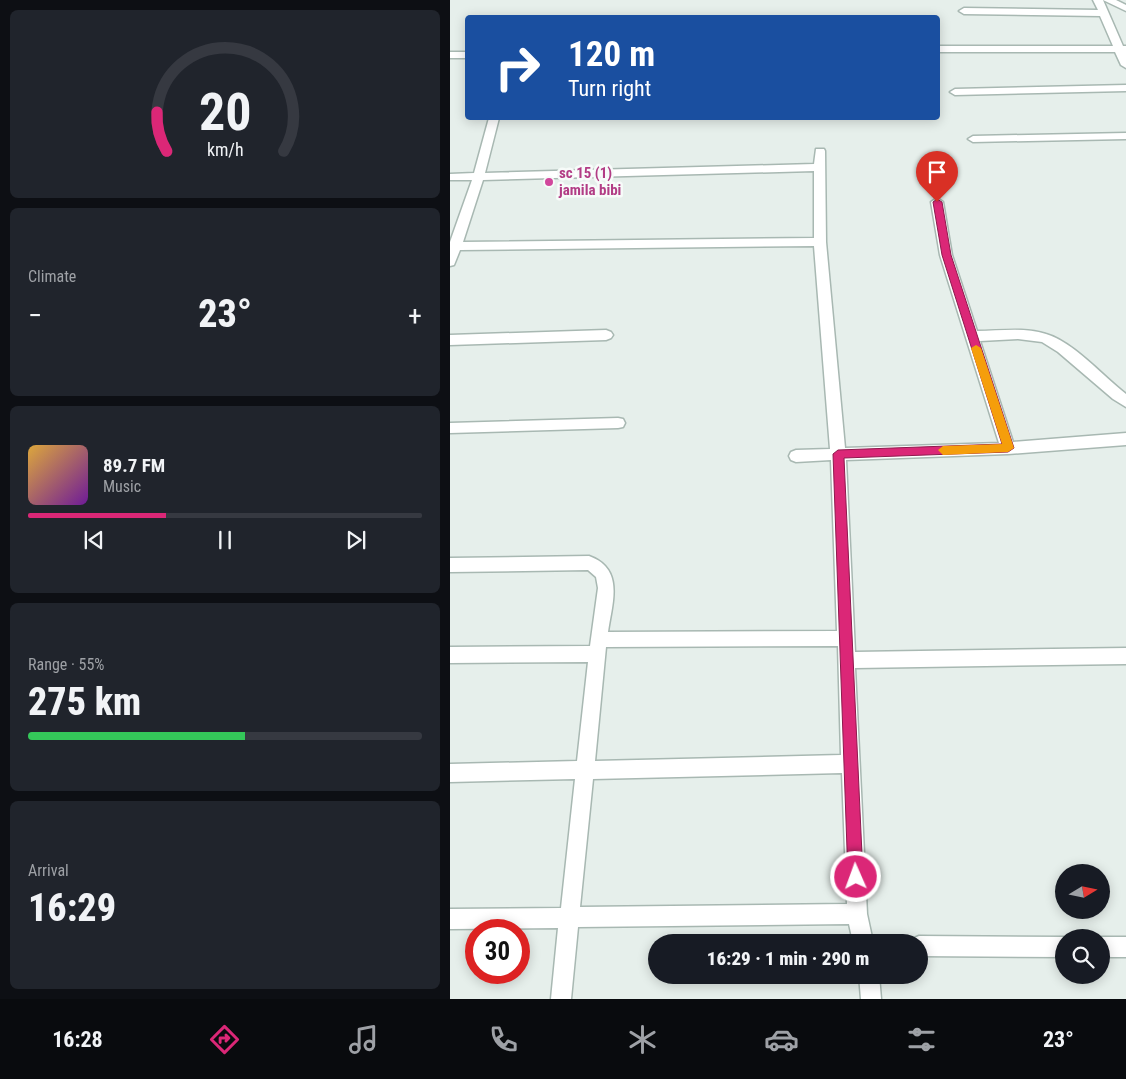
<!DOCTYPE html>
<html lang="en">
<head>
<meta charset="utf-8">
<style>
	body { margin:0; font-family:"Roboto Condensed",sans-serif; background:#20242c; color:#f1f3f6; height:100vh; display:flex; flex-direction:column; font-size:19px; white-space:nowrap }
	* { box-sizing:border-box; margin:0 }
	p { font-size:16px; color:#9ea1a6 }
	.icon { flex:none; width:28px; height:28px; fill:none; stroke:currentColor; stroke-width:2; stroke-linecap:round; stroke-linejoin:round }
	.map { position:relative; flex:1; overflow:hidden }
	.drawer { display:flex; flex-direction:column; gap:10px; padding:10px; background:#0d0f14; width:450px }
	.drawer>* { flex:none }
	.top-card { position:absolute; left:15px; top:15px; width:475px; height:105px; border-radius:5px; box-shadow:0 2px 12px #0003; background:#1a4fa0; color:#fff; overflow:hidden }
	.needle { width:32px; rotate:80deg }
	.buttons { position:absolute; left:605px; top:864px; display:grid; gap:10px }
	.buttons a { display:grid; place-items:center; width:55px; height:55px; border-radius:50%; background:#171b24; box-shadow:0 2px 12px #0003; font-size:25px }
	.speed { position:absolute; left:15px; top:919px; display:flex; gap:10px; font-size:25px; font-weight:700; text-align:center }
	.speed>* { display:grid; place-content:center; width:65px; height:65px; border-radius:50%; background:#171b24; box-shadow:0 2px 12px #0003; line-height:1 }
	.speed .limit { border:8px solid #d22; background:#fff; color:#111 }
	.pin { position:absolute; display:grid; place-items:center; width:42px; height:42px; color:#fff; margin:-51px -21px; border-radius:50% 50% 50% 0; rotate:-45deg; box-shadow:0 0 5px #0007 }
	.pin .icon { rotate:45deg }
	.me { position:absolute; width:55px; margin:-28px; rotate:358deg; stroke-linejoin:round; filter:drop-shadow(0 0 4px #0008) }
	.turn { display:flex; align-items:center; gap:18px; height:105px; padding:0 20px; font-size:22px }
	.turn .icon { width:65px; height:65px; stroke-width:2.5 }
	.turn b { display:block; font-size:35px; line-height:42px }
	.big { font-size:38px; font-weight:800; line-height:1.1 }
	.drawer .tile { flex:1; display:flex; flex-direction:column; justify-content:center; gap:8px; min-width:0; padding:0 18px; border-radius:8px; background:#20242c }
	.drawer .dial { align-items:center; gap:0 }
	.dial svg { height:130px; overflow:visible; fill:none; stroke:#363941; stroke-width:7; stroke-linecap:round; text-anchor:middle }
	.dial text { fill:#f1f3f6; stroke:none }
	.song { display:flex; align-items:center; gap:15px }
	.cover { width:60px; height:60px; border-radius:8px; background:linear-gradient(135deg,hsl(40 70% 55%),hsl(280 70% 35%)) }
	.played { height:5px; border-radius:2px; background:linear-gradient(90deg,#db2777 35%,#363941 35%) }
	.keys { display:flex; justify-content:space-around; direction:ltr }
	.heat { display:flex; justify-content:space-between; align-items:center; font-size:28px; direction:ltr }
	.charge { height:8px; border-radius:4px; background:linear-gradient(90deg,#34c759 55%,#363941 0) }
	.trip { position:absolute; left:198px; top:934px; width:280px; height:50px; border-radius:25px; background:#171b24; box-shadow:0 2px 12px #0003; font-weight:800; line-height:50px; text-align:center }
	.tabs { display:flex; height:80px; justify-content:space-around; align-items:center; background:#090b0e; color:#9ea1a6 }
	.tabs .icon { width:35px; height:35px }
	.tabs .active { color:#db2777 }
	.tabs b { font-size:22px; color:#f1f3f6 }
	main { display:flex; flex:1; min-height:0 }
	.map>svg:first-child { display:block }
</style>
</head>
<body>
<main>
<section class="drawer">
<div class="tile dial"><svg viewBox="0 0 100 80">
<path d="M14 69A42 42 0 1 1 86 69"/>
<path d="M14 69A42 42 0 0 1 8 45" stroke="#db2777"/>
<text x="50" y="56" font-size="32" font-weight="700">20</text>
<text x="50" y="72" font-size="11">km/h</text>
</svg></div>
<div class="tile"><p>Climate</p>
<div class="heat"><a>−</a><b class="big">23°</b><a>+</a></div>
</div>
<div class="tile">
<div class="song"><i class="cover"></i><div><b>89.7 FM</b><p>Music</p></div></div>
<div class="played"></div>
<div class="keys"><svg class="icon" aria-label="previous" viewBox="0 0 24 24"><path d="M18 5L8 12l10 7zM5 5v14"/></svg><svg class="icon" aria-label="pause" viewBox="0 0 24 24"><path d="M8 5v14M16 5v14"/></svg><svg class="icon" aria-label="next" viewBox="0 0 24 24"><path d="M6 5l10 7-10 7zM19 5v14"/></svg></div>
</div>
<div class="tile"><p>Range · 55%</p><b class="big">275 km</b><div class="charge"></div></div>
<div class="tile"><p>Arrival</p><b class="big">16:29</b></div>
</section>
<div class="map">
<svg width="676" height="999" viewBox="0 0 676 999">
	<rect width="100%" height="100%" fill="#e6efeb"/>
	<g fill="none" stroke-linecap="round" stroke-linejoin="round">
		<!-- street casing -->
		<g stroke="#a8b8b2" stroke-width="3">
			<g id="street">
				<polygon points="643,0 653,0 673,46 676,46 676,68 671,65 665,52 488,52 488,46 663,46 650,16 514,14 509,11 514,8 648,10"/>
				<polygon points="653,0 666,0 676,5 676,11"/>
				<rect x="0" y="52" width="18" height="6"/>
				<polygon points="676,85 676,91 505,95 500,92 505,89"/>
				<path d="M39,118H49L35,173L364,164L366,149H374L375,151L376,242L395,448L549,443L490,255L481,202L487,198L493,202L502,255L527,331C550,331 574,327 596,334C622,341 654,377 676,394V407L663,399L608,352L592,342L568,339L530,341L563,442L676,433V445L558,454L396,460L405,652L676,648V664L405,668L417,914L423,942H403L399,924L128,927L121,999H101L108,928L0,929V909L111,908L125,779L0,782V764L127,761L138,662L0,663V647L140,646L148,588L146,577L138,570L0,572V558L139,556C175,569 162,603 158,632L387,631L381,460L346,462L341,460L339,456L341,452L346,450L380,449L364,246L10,250L4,265L0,266V242L22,180H0V174L24,173ZM364,171V238L13,242L33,180ZM388,646L391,755L145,761L156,647ZM392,773L397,904L130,907L143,779Z"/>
				<polygon points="676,133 676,139 523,142 518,139 523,136"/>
				<polygon points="156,330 161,332 163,335 161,338 156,340 0,345 0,335"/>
				<polygon points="168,418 173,419 175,423 173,427 168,428 0,433 0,423"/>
				<polygon points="469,936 614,937 615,938 614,938 614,957 469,956 469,942 460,942 462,939"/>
				<rect x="651" y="937" width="25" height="20"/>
				<polygon points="409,975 429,975 431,999 411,999"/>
			</g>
		</g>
		<!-- street -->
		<use href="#street" fill="#fff" fill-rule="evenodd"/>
	</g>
	<!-- route -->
	<polygon fill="#db2777" stroke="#8e194d" points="487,199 492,202 501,255 564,448 558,452 394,458 413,877 411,882 406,884 401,882 398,877 383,454 388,450 552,444 492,255 483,202"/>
	<!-- slow -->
	<polygon fill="#f59e0b" points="526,345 531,348 564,448 558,452 493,455 488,450 493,446 552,444 521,348"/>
	<!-- markers -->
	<circle fill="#d1479c" stroke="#f7fbf9" stroke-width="2" cx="99" cy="182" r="5"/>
	<g text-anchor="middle" stroke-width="5" stroke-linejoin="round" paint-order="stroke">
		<!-- far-hotel labels -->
		<g font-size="15" font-weight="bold" fill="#b23c85" stroke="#f7fbf9" text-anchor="start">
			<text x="109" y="178">sc 15 (1)<tspan x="109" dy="17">jamila bibi</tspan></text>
		</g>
	</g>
</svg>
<div class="buttons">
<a><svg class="needle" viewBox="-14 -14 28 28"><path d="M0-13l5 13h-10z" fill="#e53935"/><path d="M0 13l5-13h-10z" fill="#9ea1a6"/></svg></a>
<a><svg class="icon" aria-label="search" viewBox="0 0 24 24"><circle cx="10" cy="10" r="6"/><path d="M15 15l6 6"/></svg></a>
</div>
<div class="speed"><div class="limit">30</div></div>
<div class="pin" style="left:487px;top:202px;background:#d93025"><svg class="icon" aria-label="arrive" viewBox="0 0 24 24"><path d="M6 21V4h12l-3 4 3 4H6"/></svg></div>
<svg class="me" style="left:406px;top:877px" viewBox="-20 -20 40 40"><circle r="17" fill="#db2777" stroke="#fff" stroke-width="3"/><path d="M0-11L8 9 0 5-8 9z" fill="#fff"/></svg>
<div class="trip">16:29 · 1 min · 290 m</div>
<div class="top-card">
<div class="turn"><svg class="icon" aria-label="right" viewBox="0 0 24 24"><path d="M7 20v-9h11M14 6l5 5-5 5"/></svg><div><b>120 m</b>Turn right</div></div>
</div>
</div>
</main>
<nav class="tabs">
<b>16:28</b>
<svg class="icon active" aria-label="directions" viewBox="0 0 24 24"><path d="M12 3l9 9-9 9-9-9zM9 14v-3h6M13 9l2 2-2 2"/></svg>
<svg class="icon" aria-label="music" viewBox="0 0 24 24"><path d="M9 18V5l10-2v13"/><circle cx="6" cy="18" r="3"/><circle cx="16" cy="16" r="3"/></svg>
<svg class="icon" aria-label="phone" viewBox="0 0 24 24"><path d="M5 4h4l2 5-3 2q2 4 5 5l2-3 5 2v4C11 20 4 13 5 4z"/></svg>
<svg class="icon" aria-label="climate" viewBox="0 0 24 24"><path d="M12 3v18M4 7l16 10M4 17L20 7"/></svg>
<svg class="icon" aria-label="car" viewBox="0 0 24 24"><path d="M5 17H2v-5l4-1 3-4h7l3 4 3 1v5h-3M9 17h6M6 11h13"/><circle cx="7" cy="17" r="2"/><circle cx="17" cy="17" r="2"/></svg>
<svg class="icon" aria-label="filters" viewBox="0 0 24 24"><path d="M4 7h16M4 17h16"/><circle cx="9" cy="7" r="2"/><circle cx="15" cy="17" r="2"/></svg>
<b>23°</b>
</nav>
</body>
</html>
